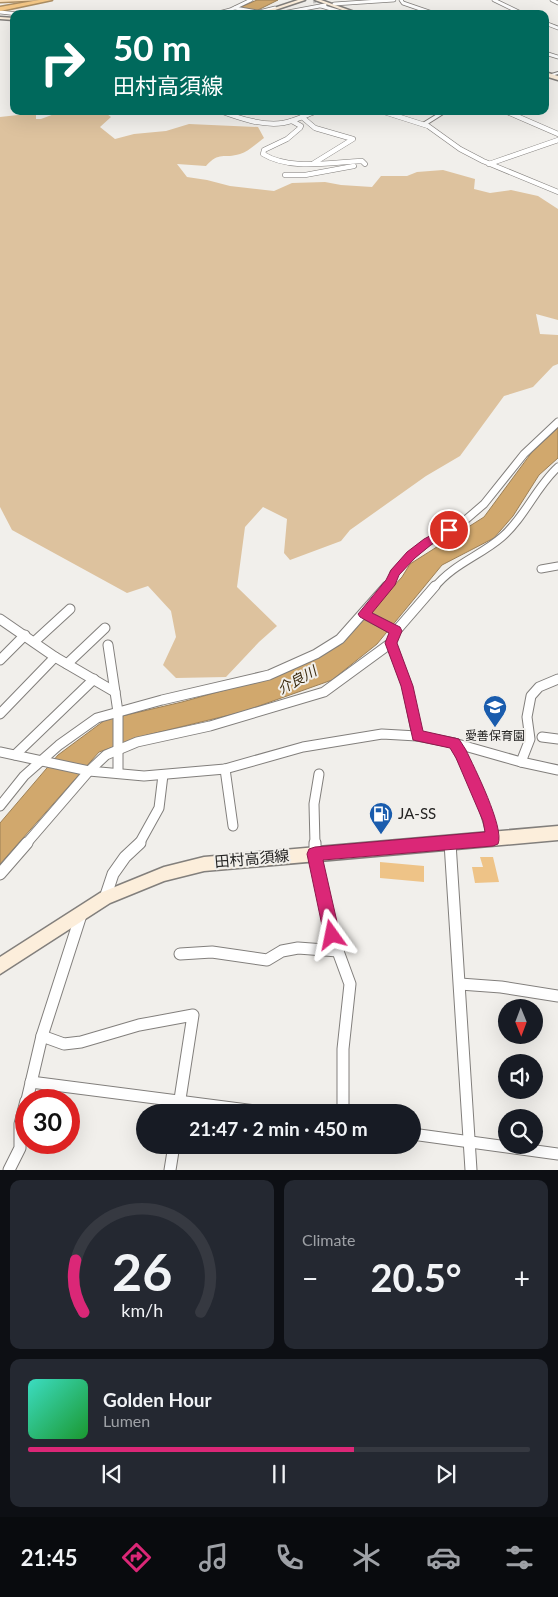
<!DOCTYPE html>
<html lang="en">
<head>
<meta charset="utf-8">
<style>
	body { margin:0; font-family:Lato,"Noto Sans JP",sans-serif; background:#242831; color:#f1f3f6; height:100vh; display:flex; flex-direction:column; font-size:19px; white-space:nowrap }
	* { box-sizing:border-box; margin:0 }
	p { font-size:16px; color:#9ea1a6 }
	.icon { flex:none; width:28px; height:28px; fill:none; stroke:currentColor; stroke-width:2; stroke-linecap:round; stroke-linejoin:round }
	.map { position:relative; height:1170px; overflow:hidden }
	.panel { display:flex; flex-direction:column; gap:10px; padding:10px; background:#0d0f14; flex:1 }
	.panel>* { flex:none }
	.guide { position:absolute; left:10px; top:10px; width:539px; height:105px; border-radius:10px; box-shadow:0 5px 20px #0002; background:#00695c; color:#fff; overflow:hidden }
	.needle { width:32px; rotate:179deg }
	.tools { position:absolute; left:498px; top:999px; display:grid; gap:10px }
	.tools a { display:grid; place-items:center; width:45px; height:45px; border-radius:50%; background:#171b24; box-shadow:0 5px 20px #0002; font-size:25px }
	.speed { position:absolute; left:15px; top:1089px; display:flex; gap:10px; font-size:25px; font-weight:700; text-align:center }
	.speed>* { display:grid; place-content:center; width:65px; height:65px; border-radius:50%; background:#171b24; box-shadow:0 5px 20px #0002; line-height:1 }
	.speed .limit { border:8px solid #d22; background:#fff; color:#111 }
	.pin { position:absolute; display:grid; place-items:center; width:42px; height:42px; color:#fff; margin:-21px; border:2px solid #fff; border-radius:50%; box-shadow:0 1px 5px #0007 }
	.me { position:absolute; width:55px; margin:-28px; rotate:348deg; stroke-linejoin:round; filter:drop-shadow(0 0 4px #0008) }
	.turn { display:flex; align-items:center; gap:18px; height:105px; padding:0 20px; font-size:22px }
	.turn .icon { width:65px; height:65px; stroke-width:2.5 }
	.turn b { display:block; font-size:35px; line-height:42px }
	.big { font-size:38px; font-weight:700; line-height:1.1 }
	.panel .tile { flex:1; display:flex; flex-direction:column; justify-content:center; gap:8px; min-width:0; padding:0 18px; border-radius:10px; background:#242831 }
	.panel .dial { align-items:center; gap:0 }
	.dial svg { height:130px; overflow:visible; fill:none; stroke:#363941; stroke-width:7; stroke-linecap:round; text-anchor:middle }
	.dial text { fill:#f1f3f6; stroke:none }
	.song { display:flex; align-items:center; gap:15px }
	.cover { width:60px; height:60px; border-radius:8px; background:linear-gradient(135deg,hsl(170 70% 55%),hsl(130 70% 35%)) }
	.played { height:5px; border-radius:2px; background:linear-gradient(90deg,#db2777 65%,#363941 65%) }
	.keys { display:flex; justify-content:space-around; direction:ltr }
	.heat { display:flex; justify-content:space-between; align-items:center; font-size:28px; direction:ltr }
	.panel .tiles { flex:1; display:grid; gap:10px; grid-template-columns:1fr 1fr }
	.tile:last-child { grid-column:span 2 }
	.trip { position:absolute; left:136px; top:1104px; width:285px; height:50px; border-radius:25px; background:#171b24; box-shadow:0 5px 20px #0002; font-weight:700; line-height:50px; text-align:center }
	.tab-bar { display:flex; height:80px; justify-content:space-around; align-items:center; background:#090b0e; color:#9ea1a6 }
	.tab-bar .icon { width:35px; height:35px }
	.tab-bar .current { color:#db2777 }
	.tab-bar b { font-size:22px; color:#f1f3f6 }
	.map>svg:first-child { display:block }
</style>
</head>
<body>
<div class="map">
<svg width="558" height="1170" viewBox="0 0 558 1170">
	<rect width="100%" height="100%" fill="#f1efeb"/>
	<!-- green -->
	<path fill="#ddc29e" d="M56,111L88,114L104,112L111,117L100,127L115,139L134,134L166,131L189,124L258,127L264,138C257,143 248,152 240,154C224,159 219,151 206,166L177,164L187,177L207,180L230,186L274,191L292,183L325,182L341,185L372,187L381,176H407L417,172L443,170L475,179L474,189L490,193L511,190L538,196L558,209V320L536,314L540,334L558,335V364L553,366L533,387L504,396L460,456L426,476L350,530L341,541L290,560L284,553L287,519L263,507L245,527L237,587L277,626L259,642L226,677L176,678L163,665L176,637L171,611L148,586L127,593L12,530L0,507V117L36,113V119H41L57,113Z"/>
	<!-- water -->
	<g fill="#d1a86d" stroke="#9d8057">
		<polygon points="257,0 278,0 250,14 225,14"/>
		<polygon points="558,428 558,458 539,475 513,516 494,538 442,565 377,644 332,680 242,712 147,735 99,752 0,864 0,823 58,755 105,720 182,702 279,675 340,645 402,577 410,564 484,517 532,452"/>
	</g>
	<!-- building -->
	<g fill="#eec387">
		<polygon points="480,857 493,857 499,882 475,883 472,867 483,867"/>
		<polygon points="380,862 424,866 424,882 380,878"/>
	</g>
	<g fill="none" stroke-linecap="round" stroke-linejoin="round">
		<!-- minor-tunnel -->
		<polyline stroke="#c8c6c3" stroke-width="3" stroke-dasharray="3 2" stroke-linecap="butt" points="313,2 323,0"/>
		<!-- minor-far4 casing -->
		<g stroke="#827f7c" stroke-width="4.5">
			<g id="minor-far4">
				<polyline points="401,0 403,3 435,14"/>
				<polyline points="494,0 523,14"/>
				<polyline points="552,0 558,3"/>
				<polyline points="334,4 394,0"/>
				<polyline points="321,6 348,14"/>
				<polyline points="235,8 258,12"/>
				<polyline points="0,12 18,14"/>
				<polyline points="255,13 275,8"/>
				<polyline points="215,14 230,10 251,0"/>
				<polyline points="277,14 325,5"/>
				<polyline points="545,23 558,28"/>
				<polyline points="545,53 558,57"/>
			</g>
		</g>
		<!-- minor-far3 casing -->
		<g stroke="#827f7c" stroke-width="5.5">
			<g id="minor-far3">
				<path d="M220,111C239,118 262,126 283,123C295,121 306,115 317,111"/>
				<polyline points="381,111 428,126 460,149 483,161 558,192"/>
				<polyline points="505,111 558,134"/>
				<polyline points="302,117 315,128 353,139 314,163"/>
				<path d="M292,121L301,126L300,128L287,139L264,150L263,154C291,171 331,162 362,161L365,164"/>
				<polyline points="489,164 558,140"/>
				<polyline points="285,175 305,175 354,166"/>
			</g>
		</g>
		<!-- minor-far2 casing -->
		<g stroke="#827f7c" stroke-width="9">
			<g id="minor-far2">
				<polyline points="541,569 558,566"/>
				<polyline points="386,588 391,582 394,573 411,555 428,542 463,522 484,504 524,454 558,422"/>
				<path d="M434,588C453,564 480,556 502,537C525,517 536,487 558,467"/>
			</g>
		</g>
		<!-- minor-far1 casing -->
		<g stroke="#827f7c" stroke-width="11">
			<g id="minor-far1">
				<polyline points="364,614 396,631 391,643 407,686 417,736"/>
				<polyline points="0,619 55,657 115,692"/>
				<polyline points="396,631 435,586"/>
				<polyline points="34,642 70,609"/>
				<polyline points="108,645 118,712 118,772"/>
				<polyline points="0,660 25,635"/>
				<polyline points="67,664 105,628"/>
				<polyline points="0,714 55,657"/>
				<polyline points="542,737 558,739"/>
				<polyline points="454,743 478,789 493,839"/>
				<polyline points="0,752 89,771 144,776 225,769 303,747 382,734 417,736 454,743 521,762 558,770"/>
				<polyline points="15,755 94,679"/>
				<polyline points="521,762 530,739 527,717 531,696 539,687 558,679"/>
				<polyline points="225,769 233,826"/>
				<polyline points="0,806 24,776 59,745 97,718 162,700 269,675 316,654 340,639 387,586"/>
				<polyline points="26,844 89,771 106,755 137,742 210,726 324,692 391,643"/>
				<polyline points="139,844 159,808 163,775"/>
				<polyline points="315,844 314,804 319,774"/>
			</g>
		</g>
		<!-- minor casing -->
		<g stroke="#827f7c" stroke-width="13">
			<g id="minor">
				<polyline points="315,843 315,854 332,935 350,984 343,1049 343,1112"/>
				<polyline points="450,843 471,1170"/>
				<polyline points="0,874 27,843"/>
				<polyline points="105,898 113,874 125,857 140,843"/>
				<polyline points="180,954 212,952 267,960 282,951 298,948 338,951"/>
				<polyline points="460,984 501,987 558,996"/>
				<polyline points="42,1036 64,1044 81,1042 139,1025 193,1015 178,1112"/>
				<polyline points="31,1082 264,1112"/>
				<polyline points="27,1100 42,1036 81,915"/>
				<polyline points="412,1134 558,1154"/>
				<polyline points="9,1170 20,1148 20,1124 26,1101"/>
				<polyline points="170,1170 174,1145"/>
			</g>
		</g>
		<!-- tertiary casing -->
		<g stroke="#827f7c" stroke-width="2">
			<g id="tertiary">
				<polygon points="558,72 558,74 545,78 545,76"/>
				<polygon points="442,111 448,111 426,125 421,124"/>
			</g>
		</g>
		<!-- secondary casing -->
		<g stroke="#827f7c" stroke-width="3">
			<g id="secondary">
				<polygon points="298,0 305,0 263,14 256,14"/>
				<polygon points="315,0 321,0 360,14 353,14"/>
				<polygon points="0,17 14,18 14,20 0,19"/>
				<polygon points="545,72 558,76 558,80 545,76"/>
				<polygon points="558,826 558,840 204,871 164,881 110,903 0,974 0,957 100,893 164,867 204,857"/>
			</g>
		</g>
		<!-- primary casing -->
		<g stroke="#ac8e63" stroke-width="3">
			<polygon id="primary" points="0,0 43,0 0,2"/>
		</g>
		<!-- motorway casing -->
		<g stroke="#ac8e63" stroke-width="3">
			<polygon id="motorway" points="39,0 52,0 0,11 0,7"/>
		</g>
		<!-- minor-far4 -->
		<use href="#minor-far4" stroke="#fff" stroke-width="3"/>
		<!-- minor-far3 -->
		<use href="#minor-far3" stroke="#fff" stroke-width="4.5"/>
		<!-- minor-far2 -->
		<use href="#minor-far2" stroke="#fff" stroke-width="7"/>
		<!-- minor-far1 -->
		<use href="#minor-far1" stroke="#fff" stroke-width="9"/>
		<!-- minor -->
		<use href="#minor" stroke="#fff" stroke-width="11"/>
		<!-- tertiary -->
		<use href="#tertiary" fill="#fff" fill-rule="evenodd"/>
		<!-- secondary -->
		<use href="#secondary" fill="#fceedb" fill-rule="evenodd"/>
		<!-- primary -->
		<use href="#primary" fill="#f8ddb6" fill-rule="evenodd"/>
		<!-- motorway -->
		<use href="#motorway" fill="#f4c786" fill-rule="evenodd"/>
	</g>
	<!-- route -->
	<path fill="#db2777" stroke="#8e194d" d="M449,526L452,527L454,530L452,532L432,544L415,558L399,575L395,585L372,613L400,627L402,631L397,643L413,686L423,731L459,739L466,750C474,767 505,828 498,844L493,846L323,860L340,935L338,941L332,943L327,941L324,935L307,854L309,849L315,847L485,832L483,821L456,758L450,748L413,740L401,686L385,643L389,633L360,617L358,614L386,580L391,570L407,552L424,539Z"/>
	<!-- icons -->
	<defs>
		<g id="school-pin" transform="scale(1.25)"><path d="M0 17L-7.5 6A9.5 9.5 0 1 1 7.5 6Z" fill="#1a5cad" stroke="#f1efeb"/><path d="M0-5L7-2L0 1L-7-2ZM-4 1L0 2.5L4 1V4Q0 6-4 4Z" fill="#fff"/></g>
		<g id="fuel-pin" transform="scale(1.25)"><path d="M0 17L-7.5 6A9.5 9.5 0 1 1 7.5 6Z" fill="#1a5cad" stroke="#f1efeb"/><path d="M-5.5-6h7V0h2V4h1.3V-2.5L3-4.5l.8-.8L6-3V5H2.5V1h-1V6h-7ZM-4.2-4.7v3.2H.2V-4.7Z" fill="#fff"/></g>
	</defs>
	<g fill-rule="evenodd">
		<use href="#school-pin" x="495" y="707"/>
		<use href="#fuel-pin" x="381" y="814"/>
	</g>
	<g text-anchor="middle" stroke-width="4" stroke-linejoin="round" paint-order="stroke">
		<!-- poi labels -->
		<g font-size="12" fill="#252423" stroke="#f1efeb">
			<text x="495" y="740">愛善保育園</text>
		</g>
		<!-- water labels -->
		<g font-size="14" font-style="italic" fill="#3c2b10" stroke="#f1efeb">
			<text transform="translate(297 680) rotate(-29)" y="5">介良川</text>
		</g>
		<!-- near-poi labels -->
		<g font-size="15" fill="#252423" stroke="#f1efeb" text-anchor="start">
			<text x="398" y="819">JA-SS</text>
		</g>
		<!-- near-street labels -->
		<g font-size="15" fill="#252423" stroke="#f1efeb">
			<text transform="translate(252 859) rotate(-5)" y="5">田村高須線</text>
		</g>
	</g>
</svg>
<div class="tools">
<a><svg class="needle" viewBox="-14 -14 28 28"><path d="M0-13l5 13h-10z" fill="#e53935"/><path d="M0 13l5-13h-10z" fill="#9ea1a6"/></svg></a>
<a><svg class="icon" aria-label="sound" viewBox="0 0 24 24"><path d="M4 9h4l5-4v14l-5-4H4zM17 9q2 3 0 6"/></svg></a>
<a><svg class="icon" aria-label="search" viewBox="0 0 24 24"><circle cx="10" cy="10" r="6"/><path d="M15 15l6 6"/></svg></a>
</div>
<div class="speed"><div class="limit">30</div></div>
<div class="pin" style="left:449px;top:530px;background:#d93025"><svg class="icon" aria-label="arrive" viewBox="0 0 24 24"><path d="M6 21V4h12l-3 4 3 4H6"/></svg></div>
<svg class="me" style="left:332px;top:935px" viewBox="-20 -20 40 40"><path d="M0-17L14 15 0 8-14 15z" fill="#db2777" stroke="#fff" stroke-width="4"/></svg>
<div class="trip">21:47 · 2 min · 450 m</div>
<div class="guide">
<div class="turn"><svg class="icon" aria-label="right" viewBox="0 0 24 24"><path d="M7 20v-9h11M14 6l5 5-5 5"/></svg><div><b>50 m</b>田村高須線</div></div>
</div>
</div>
<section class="panel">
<div class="tiles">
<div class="tile dial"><svg viewBox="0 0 100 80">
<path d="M14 69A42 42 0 1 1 86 69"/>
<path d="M14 69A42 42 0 0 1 9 37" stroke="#db2777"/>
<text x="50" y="56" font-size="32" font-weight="700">26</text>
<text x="50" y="72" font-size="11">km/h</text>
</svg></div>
<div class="tile"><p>Climate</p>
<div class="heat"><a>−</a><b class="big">20.5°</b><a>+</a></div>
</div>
<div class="tile">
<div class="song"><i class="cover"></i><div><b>Golden Hour</b><p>Lumen</p></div></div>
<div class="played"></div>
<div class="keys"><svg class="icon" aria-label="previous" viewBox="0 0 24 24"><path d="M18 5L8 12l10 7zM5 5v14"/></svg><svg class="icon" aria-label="pause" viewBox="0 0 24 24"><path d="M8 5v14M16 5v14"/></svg><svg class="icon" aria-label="next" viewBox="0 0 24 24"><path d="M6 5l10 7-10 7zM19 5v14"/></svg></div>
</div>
</div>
</section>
<nav class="tab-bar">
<b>21:45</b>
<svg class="icon current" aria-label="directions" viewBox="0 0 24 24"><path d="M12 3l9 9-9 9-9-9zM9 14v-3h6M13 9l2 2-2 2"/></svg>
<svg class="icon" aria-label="music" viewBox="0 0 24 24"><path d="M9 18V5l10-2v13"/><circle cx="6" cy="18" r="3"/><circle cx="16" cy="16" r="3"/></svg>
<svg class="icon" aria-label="phone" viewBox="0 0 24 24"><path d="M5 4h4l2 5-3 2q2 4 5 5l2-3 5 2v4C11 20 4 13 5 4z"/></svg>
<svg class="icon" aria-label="climate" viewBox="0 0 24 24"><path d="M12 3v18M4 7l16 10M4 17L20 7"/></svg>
<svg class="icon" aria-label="car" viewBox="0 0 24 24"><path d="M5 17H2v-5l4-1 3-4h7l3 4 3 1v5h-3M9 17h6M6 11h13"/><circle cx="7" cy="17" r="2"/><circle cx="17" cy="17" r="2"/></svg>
<svg class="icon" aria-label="filters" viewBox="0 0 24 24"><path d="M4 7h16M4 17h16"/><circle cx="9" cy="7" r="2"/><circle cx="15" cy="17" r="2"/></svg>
</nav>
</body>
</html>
